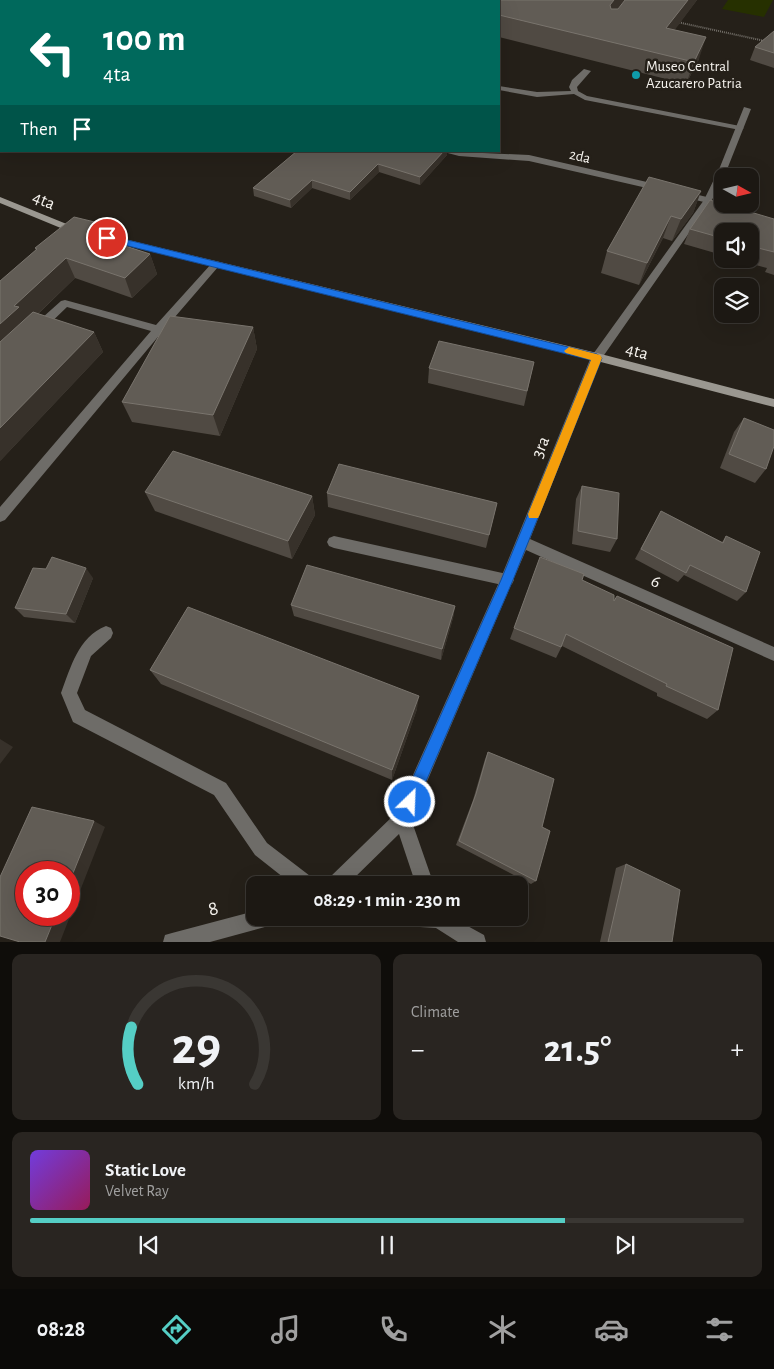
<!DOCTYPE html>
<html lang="en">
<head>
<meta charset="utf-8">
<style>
	body { margin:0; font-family:"Alegreya Sans",sans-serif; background:#292521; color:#f1f3f6; height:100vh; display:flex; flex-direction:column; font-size:19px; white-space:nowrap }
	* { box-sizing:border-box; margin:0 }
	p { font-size:16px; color:#a0a0a0 }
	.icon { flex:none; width:28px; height:28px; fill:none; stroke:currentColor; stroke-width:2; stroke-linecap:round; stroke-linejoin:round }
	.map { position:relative; height:942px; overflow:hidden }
	.panel { display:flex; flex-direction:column; gap:12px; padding:12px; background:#0f0d0a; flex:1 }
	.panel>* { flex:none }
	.top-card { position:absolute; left:0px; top:0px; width:500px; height:152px; box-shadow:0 5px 20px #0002,0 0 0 1px #3a3733; background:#00695c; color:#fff; overflow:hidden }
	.needle { width:32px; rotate:98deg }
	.controls { position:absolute; left:714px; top:168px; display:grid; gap:10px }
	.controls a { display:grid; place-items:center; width:45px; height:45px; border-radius:10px; background:#1c1813; box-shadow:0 5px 20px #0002,0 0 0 1px #3a3733; font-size:25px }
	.speed { position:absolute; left:15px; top:861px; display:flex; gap:10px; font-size:25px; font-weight:700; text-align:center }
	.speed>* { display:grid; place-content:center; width:65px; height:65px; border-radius:50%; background:#1c1813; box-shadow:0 5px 20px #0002,0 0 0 1px #3a3733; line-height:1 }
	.speed .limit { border:8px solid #d22; background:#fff; color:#111 }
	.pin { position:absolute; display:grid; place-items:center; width:42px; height:42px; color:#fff; margin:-21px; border:2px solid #fff; border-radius:50%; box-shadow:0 1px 5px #0007 }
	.me { position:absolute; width:55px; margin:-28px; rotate:24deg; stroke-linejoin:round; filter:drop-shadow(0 0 4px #0008) }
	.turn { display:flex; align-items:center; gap:18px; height:105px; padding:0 20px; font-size:22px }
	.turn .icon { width:65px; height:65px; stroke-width:2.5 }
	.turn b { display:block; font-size:35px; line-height:42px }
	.then { display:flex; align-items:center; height:48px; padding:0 20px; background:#0003; gap:10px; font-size:19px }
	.big { font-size:38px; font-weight:700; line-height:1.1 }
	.panel .widget { flex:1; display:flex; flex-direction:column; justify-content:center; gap:8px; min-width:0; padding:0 18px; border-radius:10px; background:#292521 }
	.panel .dial { align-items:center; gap:0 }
	.dial svg { height:130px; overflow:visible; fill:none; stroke:#3a3733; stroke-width:7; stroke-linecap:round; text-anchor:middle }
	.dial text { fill:#f1f3f6; stroke:none }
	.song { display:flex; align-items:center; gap:15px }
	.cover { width:60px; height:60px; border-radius:8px; background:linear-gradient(135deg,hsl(260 70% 55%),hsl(330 70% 35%)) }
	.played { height:5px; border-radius:2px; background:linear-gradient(90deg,#55cec5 75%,#3a3733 75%) }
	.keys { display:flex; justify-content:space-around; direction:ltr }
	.heat { display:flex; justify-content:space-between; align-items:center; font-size:28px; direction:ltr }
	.panel .tiles { flex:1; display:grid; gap:12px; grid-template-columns:1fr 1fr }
	.widget:last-child { grid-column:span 2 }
	.trip { position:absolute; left:246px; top:876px; width:282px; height:50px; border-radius:10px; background:#1c1813; box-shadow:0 5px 20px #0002,0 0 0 1px #3a3733; font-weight:700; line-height:50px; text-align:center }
	.tabs { display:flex; height:80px; justify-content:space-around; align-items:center; background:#0b0a08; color:#a0a0a0 }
	.tabs .icon { width:35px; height:35px }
	.tabs .selected { color:#55cec5 }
	.tabs b { font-size:22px; color:#f1f3f6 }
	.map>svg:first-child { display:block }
</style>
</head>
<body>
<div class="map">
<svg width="774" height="942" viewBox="0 0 774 942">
	<rect width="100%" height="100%" fill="#252019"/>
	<!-- green -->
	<polygon fill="#263000" points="728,0 773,0 764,17 722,9"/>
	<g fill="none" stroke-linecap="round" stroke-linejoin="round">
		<!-- path -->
		<polyline stroke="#74706a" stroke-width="2" stroke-dasharray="1 1" stroke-linecap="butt" points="677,22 774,43"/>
		<!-- lane -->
		<g fill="#6e6c68" fill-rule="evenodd">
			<polygon points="296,0 306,0 307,1 297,1"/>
			<polygon points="584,69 591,71 577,87 578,91 587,96 740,126 744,128 740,130 585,100 574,94 537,97 499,90 499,86 537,92 571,91 569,87 572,80"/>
			<polygon points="440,151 529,155 660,185 664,188 660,191 529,161 459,156"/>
			<polygon points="682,191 711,198 712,200 708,203 679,196 679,192"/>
			<polygon points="215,262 218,263 218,267 162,332 5,520 0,522 0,507 151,331 67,307 41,332 33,332 32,329 33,326 61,301 65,300 156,325 212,263"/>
			<polygon points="334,536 507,574 512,576 514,580 512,584 507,586 334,548 329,546 327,542 329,538"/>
			<path d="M106,626L111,628L113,633L111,638L91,656L77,693L85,710L226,783L267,843L314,879L317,885H293L255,855L214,795L73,722L61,693C71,667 78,637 106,626Z"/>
		</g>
		<!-- street -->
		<g fill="#6e6c68" fill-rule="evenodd">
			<polygon points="744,107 751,109 728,167 712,200 602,358 530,539 774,647 774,661 526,550 411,819 434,885 416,885 399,834 347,885 325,885 328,879 396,813 500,580 591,357 704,200 720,167"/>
			<polygon points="255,911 255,918 274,918 272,925 210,942 163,942 165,935 172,933"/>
			<polygon points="411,918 453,918 484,935 486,942 458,942 436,928 420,927 413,925"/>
		</g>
		<!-- secondary -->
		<polygon fill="#9a9790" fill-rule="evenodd" points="0,197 74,227 597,353 774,399 774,407 597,361 68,231 0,203"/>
	</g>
	<!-- wall -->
	<g fill="#504a43">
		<polygon points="433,0 697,0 674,30 699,59 686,84 499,37 499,1 433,1"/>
		<polygon points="774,31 774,68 750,60 755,47"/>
		<polygon points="297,151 447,151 447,155 420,185 379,172 350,200 312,188 291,208 254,196 253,188"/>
		<polygon points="701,191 693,213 672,241 663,238 639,285 601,273 607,251"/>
		<polygon points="774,219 774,275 765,272 767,268 734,259 750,259 750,231 722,231 722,255 684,244 690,229"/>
		<polygon points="103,224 110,241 150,254 157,274 132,298 75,278 38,314 94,332 103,352 0,461 36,250 35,248"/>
		<polygon points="253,327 257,349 220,436 132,422 122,402"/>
		<polygon points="534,362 524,406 428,383 429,368"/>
		<polygon points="744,418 766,469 755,483 720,468 734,432"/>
		<polygon points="582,486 617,539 610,552 572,544 576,499"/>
		<polygon points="145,492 312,496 315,515 292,559 155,511"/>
		<polygon points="327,493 497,503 486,548 328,507"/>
		<polygon points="661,511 722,542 726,536 746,592 737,601 684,575 678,582 635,559"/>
		<polygon points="540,557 582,580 614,600 718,710 707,719 657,696 657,693 562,646 556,658 510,639"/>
		<polygon points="93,578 75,623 24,617 15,608"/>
		<polygon points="291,605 455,606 453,618 441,660 294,616"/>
		<polygon points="150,670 417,709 392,780 161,684"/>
		<polygon points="488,752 542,827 536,881 531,884 456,845 473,800 485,759"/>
		<polygon points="626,864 672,942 600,942 616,868"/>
	</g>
	<!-- shaded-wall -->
	<g fill="#37312a">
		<polygon points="614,0 626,0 606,26 610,5"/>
		<polygon points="688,0 697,0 660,50 666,28"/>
		<polygon points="706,37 699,59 686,84 694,62"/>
		<polygon points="0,114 1,116 1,123 0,123"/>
		<polygon points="444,151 447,151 447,155 420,185 420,177"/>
		<polygon points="378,164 379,172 350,200 350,192"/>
		<polygon points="312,180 312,188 291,208 290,200"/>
		<polygon points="701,191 693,213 672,241 681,219"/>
		<polygon points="671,216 663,238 639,285 647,263"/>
		<polygon points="103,224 111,243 91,235"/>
		<polygon points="150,254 157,274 132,298 125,278"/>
		<polygon points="66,258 75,278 28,323 0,354 0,324 14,306"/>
		<polygon points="253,327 257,349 220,436 213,415"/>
		<polygon points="94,332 103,352 0,461 0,428"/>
		<polygon points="312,496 315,515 292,559 288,541"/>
		<polygon points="86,568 93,578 75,623 66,614"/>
		<polygon points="455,606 453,618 441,660 442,649"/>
		<polygon points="419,696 417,709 392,780 392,770"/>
		<polygon points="0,739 13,747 0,764"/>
		<polygon points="94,821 105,827 60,942 45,942 56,915 69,915 69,883"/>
	</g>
	<!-- building -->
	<g fill="#615c55" stroke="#79746d">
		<polygon points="434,0 614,0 610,5 611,9 618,9 625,0 688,0 666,28 706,37 694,62 499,15 499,1 439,1"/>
		<polygon points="774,31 774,53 755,47"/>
		<polygon points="297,151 444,151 420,177 378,164 350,192 312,180 290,200 253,188"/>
		<polygon points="649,177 701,191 681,219 671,216 647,263 607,251"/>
		<polygon points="710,200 774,219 774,252 750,246 750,231 722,231 722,238 690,229"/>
		<polygon points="74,217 103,224 91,235 150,254 125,278 66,258 14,306 19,307 0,324 0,281 37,249 35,248"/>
		<polygon points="33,312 94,332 0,428 0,342"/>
		<polygon points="170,316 253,327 213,415 122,402"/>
		<polygon points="439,341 534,362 527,391 429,368"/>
		<polygon points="744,418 774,430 774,446 766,469 729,454"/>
		<polygon points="173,451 312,496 288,541 145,492"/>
		<polygon points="339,464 497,503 489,535 327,493"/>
		<polygon points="582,486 619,493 617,539 578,531"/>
		<polygon points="661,511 723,543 726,536 760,552 746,592 690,565 686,573 641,549"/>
		<polygon points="52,557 86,568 66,614 15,608 33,568 46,569"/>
		<polygon points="540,557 584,574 582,580 614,595 614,601 617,596 733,648 718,710 666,686 667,684 566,634 561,647 514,628"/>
		<polygon points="307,565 455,606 442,649 291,605"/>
		<polygon points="188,607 419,696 392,770 150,670"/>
		<polygon points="488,752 554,779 542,827 550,831 536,881 459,841 476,794"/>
		<polygon points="32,807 94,821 69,883 69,872 26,872 26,915 56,915 45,942 20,942 0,936 0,877"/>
		<polygon points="626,864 680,890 672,942 608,942"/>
	</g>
	<!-- route -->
	<polygon fill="#1a73e8" stroke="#114b97" points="107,235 597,354 602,358 513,580 415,807 410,809 404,807 402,802 501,580 591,360 104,240 103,238"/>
	<!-- slow -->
	<polygon fill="#f59e0b" points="569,347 600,355 602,358 540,514 538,518 529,518 528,514 591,360 566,353 564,351"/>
	<!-- markers -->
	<circle fill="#0f9aa8" stroke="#252019" stroke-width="2" cx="636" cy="75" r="5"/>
	<g text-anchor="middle" stroke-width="5" stroke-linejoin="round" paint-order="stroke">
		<!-- far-poi labels -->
		<g font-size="15" fill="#f6f3ee" stroke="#252019" text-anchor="start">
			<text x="646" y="71">Museo Central<tspan x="646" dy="17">Azucarero Patria</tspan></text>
		</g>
		<!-- far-street labels -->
		<g font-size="15" fill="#f6f3ee" stroke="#252019">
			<text transform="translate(580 156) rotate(13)" y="5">2da</text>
		</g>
		<!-- street labels -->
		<g font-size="18" fill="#f6f3ee" stroke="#252019">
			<text transform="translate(44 200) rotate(22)" y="6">4ta</text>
			<text transform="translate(637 351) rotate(15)" y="6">4ta</text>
			<text transform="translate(540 447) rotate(-68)" y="6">3ra</text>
			<text transform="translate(656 581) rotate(24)" y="6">6</text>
		</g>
		<!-- near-street labels -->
		<g font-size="21" fill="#f6f3ee" stroke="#252019">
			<text transform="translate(213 908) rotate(-15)" y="7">8</text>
		</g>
	</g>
</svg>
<div class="controls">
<a><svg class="needle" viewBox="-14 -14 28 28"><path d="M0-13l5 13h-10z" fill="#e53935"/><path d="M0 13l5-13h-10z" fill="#a0a0a0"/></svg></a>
<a><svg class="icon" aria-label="sound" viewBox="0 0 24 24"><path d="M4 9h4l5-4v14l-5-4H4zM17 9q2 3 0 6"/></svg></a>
<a><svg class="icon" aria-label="layers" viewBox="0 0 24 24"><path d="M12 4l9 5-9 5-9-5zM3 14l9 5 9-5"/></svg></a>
</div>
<div class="speed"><div class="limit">30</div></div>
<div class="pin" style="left:107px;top:238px;background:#d93025"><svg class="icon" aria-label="arrive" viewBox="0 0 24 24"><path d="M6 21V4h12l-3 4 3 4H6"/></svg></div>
<svg class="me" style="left:410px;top:802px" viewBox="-20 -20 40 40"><circle r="17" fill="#1a73e8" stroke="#fff" stroke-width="3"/><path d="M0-11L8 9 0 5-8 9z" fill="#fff"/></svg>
<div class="trip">08:29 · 1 min · 230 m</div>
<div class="top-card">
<div class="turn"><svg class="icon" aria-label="left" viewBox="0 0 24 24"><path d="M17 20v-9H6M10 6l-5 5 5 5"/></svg><div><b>100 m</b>4ta</div></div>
<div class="then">Then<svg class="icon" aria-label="arrive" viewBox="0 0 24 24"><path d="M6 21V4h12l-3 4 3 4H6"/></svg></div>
</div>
</div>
<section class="panel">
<div class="tiles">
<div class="widget dial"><svg viewBox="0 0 100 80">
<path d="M14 69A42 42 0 1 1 86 69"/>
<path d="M14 69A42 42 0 0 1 10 34" stroke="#55cec5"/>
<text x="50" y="56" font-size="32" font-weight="700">29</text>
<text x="50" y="72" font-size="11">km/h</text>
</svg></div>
<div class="widget"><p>Climate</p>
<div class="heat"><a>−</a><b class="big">21.5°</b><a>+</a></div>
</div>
<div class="widget">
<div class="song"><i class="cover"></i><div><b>Static Love</b><p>Velvet Ray</p></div></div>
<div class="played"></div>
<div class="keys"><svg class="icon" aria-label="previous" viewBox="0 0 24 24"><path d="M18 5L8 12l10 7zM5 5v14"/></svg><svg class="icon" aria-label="pause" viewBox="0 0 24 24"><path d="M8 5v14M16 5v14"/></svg><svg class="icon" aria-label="next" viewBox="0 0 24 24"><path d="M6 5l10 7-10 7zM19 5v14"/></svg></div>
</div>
</div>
</section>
<nav class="tabs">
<b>08:28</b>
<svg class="icon selected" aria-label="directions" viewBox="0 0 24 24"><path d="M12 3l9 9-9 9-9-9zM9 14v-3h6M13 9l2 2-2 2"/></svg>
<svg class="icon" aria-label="music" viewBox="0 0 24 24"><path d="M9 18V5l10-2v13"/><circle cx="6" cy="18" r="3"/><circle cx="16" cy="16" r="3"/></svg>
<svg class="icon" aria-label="phone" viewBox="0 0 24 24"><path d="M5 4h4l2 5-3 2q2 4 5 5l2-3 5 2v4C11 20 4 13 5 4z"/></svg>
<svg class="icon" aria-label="climate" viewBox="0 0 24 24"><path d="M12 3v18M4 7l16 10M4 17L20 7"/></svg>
<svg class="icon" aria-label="car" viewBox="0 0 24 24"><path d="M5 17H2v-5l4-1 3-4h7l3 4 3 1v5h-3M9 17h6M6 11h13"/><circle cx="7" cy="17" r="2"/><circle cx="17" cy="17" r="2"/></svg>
<svg class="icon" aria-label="filters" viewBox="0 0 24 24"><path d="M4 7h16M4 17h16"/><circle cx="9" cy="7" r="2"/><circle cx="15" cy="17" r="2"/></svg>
</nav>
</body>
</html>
